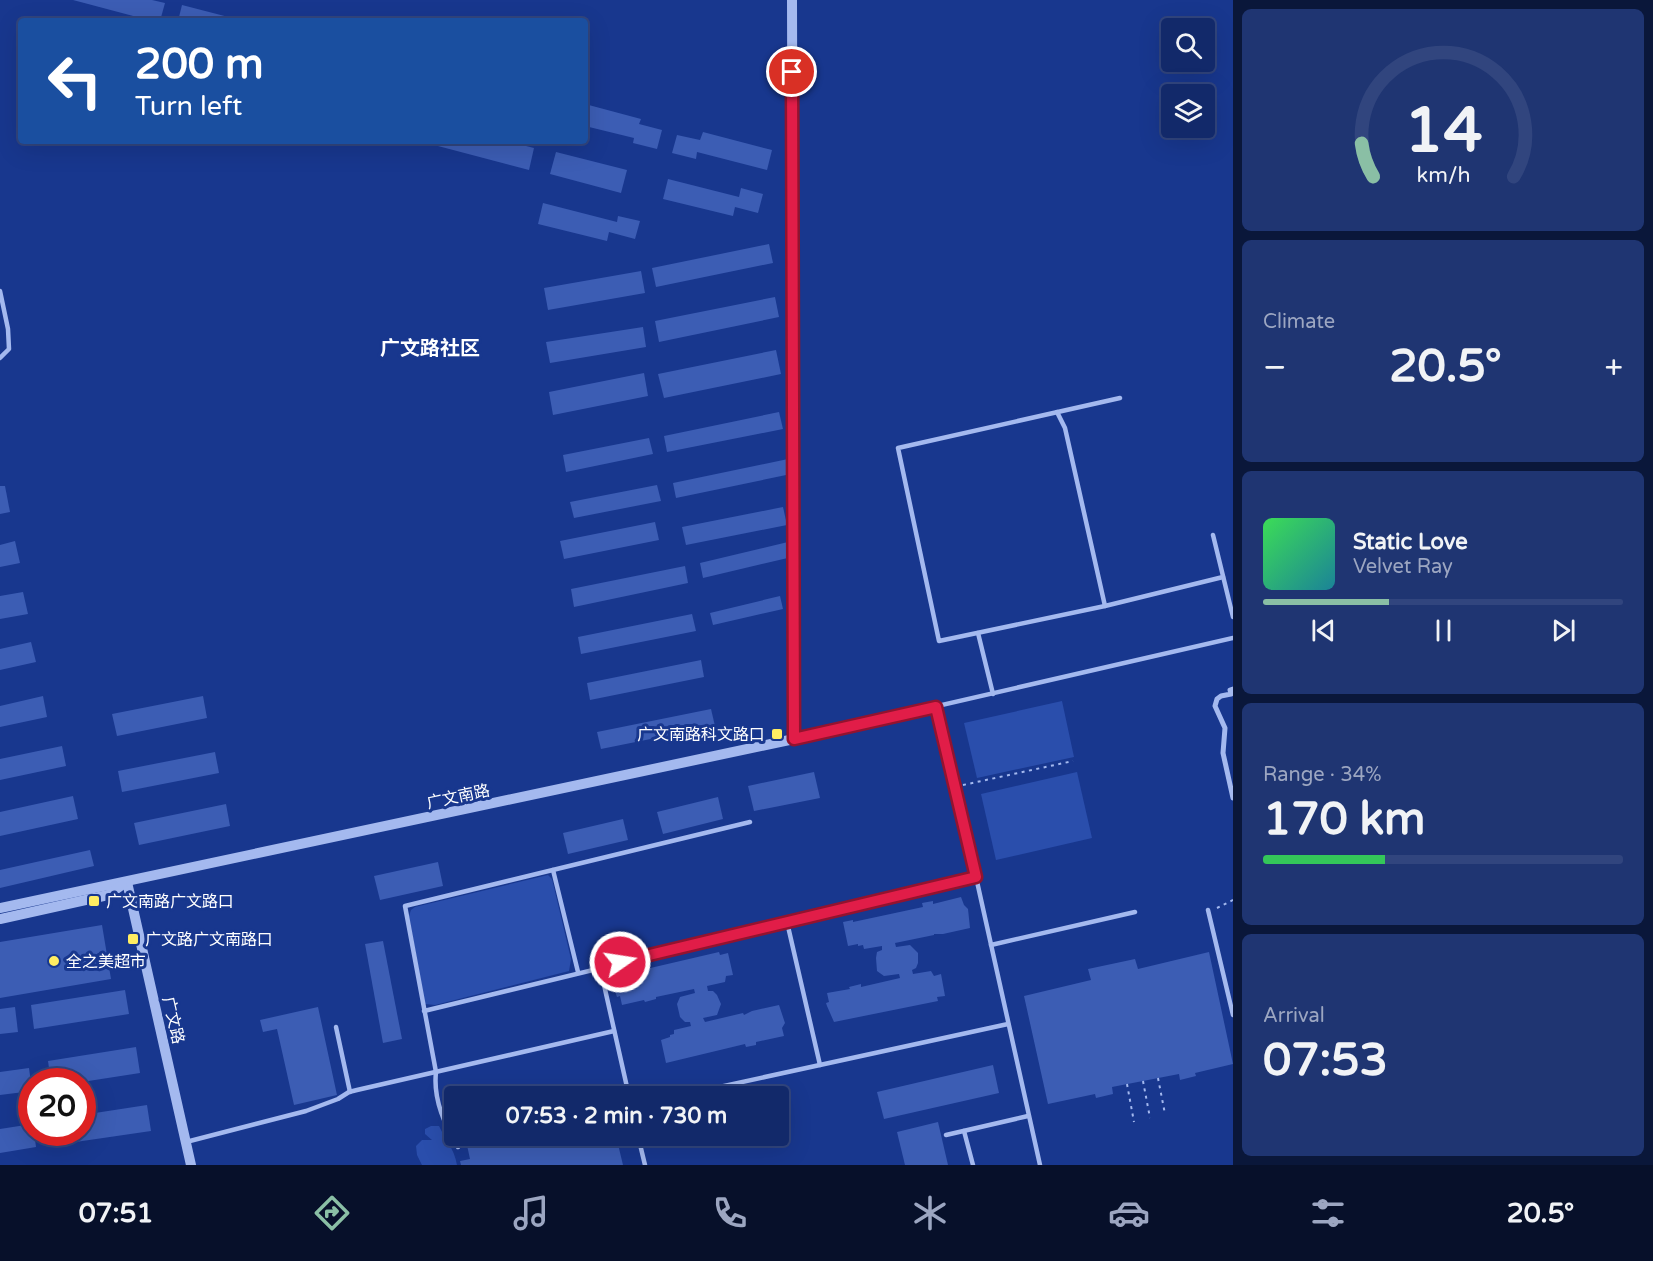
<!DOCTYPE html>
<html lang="en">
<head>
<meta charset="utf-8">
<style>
	body { margin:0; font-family:"Varela Round","Noto Sans SC",sans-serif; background:#1f3572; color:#f1f3f6; height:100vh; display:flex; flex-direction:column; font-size:22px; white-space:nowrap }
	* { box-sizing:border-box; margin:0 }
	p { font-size:20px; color:#9ca6c1 }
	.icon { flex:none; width:33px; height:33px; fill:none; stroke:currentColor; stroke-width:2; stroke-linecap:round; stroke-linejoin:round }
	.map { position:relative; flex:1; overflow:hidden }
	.panel { display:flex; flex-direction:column; gap:9px; padding:9px; background:#0a173a; width:420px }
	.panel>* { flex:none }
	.top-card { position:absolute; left:18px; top:18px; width:570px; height:126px; border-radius:6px; box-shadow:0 6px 24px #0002,0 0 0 2px #31457e; background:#1a4fa0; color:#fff; overflow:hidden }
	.fabs { position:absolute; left:1161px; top:18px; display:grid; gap:12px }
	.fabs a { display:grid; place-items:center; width:54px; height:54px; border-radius:6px; background:#12296a; box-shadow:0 6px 24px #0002,0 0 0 2px #31457e; font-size:30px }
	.speed { position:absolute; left:18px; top:1068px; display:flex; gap:12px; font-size:30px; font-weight:700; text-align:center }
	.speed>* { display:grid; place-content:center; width:78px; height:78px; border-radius:50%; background:#12296a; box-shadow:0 6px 24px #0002,0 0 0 2px #31457e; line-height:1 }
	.speed .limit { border:9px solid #d22; background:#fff; color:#111 }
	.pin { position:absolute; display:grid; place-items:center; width:51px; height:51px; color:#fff; margin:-26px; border:3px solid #fff; border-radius:50%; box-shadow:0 2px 6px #0007 }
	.me { position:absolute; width:66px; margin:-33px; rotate:77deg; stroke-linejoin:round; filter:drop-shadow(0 0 4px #0008) }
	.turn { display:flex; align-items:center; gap:21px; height:126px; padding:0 18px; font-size:27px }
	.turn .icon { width:78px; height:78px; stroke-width:2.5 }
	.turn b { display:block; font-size:42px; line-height:51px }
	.big { font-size:45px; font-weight:800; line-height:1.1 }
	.panel .widget { flex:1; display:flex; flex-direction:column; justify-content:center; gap:9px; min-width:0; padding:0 21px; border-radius:9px; background:#1f3572 }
	.panel .dial { align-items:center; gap:0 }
	.dial svg { height:156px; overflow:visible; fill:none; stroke:#31457e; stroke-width:7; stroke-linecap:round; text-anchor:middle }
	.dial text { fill:#f1f3f6; stroke:none }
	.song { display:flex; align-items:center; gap:18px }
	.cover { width:72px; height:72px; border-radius:9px; background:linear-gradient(135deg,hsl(130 70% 55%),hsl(190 70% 35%)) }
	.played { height:6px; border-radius:3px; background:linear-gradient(90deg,#8abfa5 35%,#31457e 35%) }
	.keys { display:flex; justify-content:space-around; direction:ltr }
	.heat { display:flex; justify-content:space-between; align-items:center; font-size:33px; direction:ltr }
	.charge { height:9px; border-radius:4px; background:linear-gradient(90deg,#34c759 34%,#31457e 0) }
	.trip { position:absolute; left:444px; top:1086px; width:345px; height:60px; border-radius:6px; background:#12296a; box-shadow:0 6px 24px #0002,0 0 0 2px #31457e; font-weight:800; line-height:60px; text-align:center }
	.menu { display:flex; height:96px; justify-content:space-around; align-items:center; background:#07102a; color:#9ca6c1 }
	.menu .icon { width:42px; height:42px }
	.menu .on { color:#8abfa5 }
	.menu b { font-size:27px; color:#f1f3f6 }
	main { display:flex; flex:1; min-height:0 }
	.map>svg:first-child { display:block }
</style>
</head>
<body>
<main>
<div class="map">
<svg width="1233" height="1165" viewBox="0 0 1233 1165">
	<rect width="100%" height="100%" fill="#18378e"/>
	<!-- green -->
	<g fill="#2a4eac">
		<polygon points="1062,701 1074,757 977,778 964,723"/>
		<polygon points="1077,772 1092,838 996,860 981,794"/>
		<polygon points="548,875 552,879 571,959 569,971 435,1005 425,1004 409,916 411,910 415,907"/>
		<path d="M431,1126H439C446,1141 454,1148 457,1165H422L417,1155L416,1146L422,1140H432L425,1134V1129Z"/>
	</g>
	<!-- building -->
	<g fill="#3c5db4">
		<polygon points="73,0 152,0 165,3 160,21 152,21"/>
		<polygon points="182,5 240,20 240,21 178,21"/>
		<polygon points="585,104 641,119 639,124 662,130 657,149 633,143 634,138 585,126"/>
		<polygon points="703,132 772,150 767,170 697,152 696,159 672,153 677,135 700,140"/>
		<polygon points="419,141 506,141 534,148 529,170"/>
		<polygon points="556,152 627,170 621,193 550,174"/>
		<polygon points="668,179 739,197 741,188 763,194 758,213 735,207 733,216 663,199"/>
		<polygon points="543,203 617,222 618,216 640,221 635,239 609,232 607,241 538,224"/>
		<polygon points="769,244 773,263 656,287 652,268"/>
		<polygon points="641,271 645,293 548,310 544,288"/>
		<polygon points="775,297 779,317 659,342 655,321"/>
		<polygon points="643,327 646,347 550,363 546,342"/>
		<polygon points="776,350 781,374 664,398 658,374"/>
		<polygon points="644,373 648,396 553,415 549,392"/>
		<polygon points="779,412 783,429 667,452 664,436"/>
		<polygon points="649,438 653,454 566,472 563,455"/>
		<polygon points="788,459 791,474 676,498 673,483"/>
		<polygon points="657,485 661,501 574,518 570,502"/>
		<polygon points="0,486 5,486 10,512 0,514"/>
		<polygon points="783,507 787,525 686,545 682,527"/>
		<polygon points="655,522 659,540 564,559 560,541"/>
		<polygon points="15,541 20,563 0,567 0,545"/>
		<polygon points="788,542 792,557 703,578 700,563"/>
		<polygon points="685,566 688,583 574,607 571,589"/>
		<polygon points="23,592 28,614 0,619 0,596"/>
		<polygon points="780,596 783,609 713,625 710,613"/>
		<polygon points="692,614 696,631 581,654 578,637"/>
		<polygon points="31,642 36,662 0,670 0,649"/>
		<polygon points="701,660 704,677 590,700 587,683"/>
		<polygon points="43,696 47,717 0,727 0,706"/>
		<polygon points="203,696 207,718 117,736 112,714"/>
		<polygon points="711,709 715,726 601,749 597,732"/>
		<polygon points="62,746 66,766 0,780 0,759"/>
		<polygon points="215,752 219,773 122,792 118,771"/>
		<polygon points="814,772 820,798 754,811 748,786"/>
		<polygon points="73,796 78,819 0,836 0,812"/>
		<polygon points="718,797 723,819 663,834 657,812"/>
		<polygon points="226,804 230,826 139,845 134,823"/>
		<polygon points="623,819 628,840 568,854 563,833"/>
		<polygon points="90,850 94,866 0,888 0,870"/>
		<polygon points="438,862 443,886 380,900 374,876"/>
		<polygon points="961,897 964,905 968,909 970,928 943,934 934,934 934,935 895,943 896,947 910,945 918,953 918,963 916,968 912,970 913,974 931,971 934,976 941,974 945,996 937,997 938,1001 834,1022 827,1006 826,1003 829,1002 827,993 850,989 849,987 861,984 861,987 900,978 899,974 884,976 877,971 876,958 877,952 882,950 882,946 864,949 863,945 858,946 858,944 848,946 843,922 853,920 853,922 923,907 922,903 933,901 933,904"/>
		<polygon points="102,925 111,979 0,998 0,942"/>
		<polygon points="383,941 402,1039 383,1043 365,944"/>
		<polygon points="719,952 720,955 728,953 733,975 726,976 725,982 707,986 708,991 713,991 717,995 721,1004 717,1015 703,1018 705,1022 743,1013 744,1015 752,1011 779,1005 785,1023 782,1028 784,1036 756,1042 756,1045 746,1047 745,1044 666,1063 661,1040 670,1037 670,1035 674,1034 674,1030 691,1026 690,1022 685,1022 680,1017 677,1004 680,997 695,993 694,989 656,997 656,999 645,1002 644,1000 622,1005 620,996 617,997 615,991 617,983 616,976"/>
		<polygon points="1209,952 1233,1064 1195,1073 1196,1076 1180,1080 1179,1074 1112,1087 1113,1094 1096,1098 1095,1094 1048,1104 1024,996 1091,980 1088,969 1135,959 1138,969"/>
		<polygon points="125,990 129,1014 34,1029 31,1005"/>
		<polygon points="15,1007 18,1032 0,1034 0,1009"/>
		<polygon points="318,1007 337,1095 294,1105 277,1029 263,1032 260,1020"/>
		<polygon points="136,1047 140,1073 82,1082 51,1082 48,1061"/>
		<polygon points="993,1065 999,1093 884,1119 877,1092"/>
		<polygon points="29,1068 32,1091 0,1095 0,1072"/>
		<polygon points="598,1089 599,1096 567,1096"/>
		<polygon points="147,1105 151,1131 55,1145 53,1132 82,1132 82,1115"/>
		<polygon points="938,1122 948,1165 905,1165 897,1132"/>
		<polygon points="32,1124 32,1132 34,1132 36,1147 0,1153 0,1129"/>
		<polygon points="465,1136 616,1136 623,1165 461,1165 460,1161 470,1159"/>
	</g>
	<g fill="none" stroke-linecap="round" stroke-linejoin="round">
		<!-- path -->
		<g stroke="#a4b9ef" stroke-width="2" stroke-dasharray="3 4.5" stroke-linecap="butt">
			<polyline points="963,785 1073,761"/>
			<polyline points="1217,908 1233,900"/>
			<polyline points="1158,1078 1165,1114"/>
			<polyline points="1143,1081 1150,1118"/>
			<polyline points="1127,1084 1134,1122"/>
		</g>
		<!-- service -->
		<g stroke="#a4b9ef" stroke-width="4.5">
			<polyline points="0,291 8,329 9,349 0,358"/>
			<polyline points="1120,398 898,448 939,641 1105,606 1223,577"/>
			<polyline points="1057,412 1065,428 1105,606"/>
			<polyline points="1213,535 1233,617"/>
			<polyline points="978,633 993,694"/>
			<polyline points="936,707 976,877 1040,1165"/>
			<polyline points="794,739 1233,638"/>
			<polyline points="553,870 578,972"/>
			<polyline points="1208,910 1233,1015"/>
			<polyline points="787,922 820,1065"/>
			<polyline points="991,945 1135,912"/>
			<polyline points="600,967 629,1096"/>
			<polyline points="424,1011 976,877"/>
			<polyline points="336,1027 350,1092"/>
			<polyline points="678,1096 1008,1024"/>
			<polyline points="964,1131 973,1165"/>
			<polyline points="946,1135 1028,1116"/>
			<polyline points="638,1136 645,1165"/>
			<polyline points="186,1142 306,1111 338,1099 349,1092 357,1090 614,1031"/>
			<path d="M458,1147C445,1126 433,1098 436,1072L405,906L750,822"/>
		</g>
		<!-- pedestrian -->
		<polyline stroke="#a4b9ef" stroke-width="5" points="1233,689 1230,690 1231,694 1221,696 1217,699 1215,706 1225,728 1223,753 1233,798"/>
		<!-- tertiary -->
		<g stroke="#a4b9ef" stroke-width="10">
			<polyline points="127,882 191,1165"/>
			<polyline points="0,908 794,739 792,0"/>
			<polyline points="0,919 108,895 122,885"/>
		</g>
	</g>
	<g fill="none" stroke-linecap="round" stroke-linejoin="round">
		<!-- route casing -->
		<g stroke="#92132f" stroke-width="15">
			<polyline id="route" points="620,962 976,877 936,707 794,739 792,72"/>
		</g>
		<!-- route -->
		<use href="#route" stroke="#e11d48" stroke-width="10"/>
	</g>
	<!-- markers -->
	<g fill="#ffed62" stroke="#18378e" stroke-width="2">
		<rect x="771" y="728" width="12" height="12" rx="3"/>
		<rect x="88" y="895" width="12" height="12" rx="3"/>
		<rect x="127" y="933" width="12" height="12" rx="3"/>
		<circle cx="54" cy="961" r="6"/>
	</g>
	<g text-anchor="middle" stroke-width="6" stroke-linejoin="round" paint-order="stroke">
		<!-- poi labels -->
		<g font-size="16" fill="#fff" stroke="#18378e" text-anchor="start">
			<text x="765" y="740" text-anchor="end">广文南路科文路口</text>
			<text x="106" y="907">广文南路广文路口</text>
			<text x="145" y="945">广文路广文南路口</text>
			<text x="66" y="967">全之美超市</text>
		</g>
		<!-- street labels -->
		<g font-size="16" fill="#fff" stroke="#18378e">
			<text transform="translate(458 796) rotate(-12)" y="6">广文南路</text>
			<text transform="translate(174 1020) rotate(77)" y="6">广文路</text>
		</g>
		<!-- quarter labels -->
		<g font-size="20" font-weight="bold" fill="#fff" stroke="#18378e">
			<text x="430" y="355">广文路社区</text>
		</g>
	</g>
</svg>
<div class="fabs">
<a><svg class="icon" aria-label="search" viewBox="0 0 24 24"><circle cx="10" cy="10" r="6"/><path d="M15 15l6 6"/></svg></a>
<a><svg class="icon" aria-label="layers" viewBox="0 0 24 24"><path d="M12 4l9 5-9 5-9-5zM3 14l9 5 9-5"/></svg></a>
</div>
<div class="speed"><div class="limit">20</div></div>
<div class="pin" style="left:792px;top:72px;background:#d93025"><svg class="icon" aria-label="arrive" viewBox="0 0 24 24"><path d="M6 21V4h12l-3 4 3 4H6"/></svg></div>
<svg class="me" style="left:620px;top:962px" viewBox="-20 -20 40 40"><circle r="17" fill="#e11d48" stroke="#fff" stroke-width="3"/><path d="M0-11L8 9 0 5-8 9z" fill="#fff"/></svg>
<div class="trip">07:53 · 2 min · 730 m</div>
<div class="top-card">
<div class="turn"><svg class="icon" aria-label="left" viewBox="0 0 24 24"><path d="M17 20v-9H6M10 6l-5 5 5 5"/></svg><div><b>200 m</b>Turn left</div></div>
</div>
</div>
<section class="panel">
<div class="widget dial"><svg viewBox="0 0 100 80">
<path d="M14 69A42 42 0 1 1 86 69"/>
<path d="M14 69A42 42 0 0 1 8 52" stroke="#8abfa5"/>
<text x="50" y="56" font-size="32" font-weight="700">14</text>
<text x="50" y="72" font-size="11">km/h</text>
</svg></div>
<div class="widget"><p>Climate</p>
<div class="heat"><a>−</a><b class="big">20.5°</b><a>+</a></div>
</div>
<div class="widget">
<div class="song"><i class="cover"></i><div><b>Static Love</b><p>Velvet Ray</p></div></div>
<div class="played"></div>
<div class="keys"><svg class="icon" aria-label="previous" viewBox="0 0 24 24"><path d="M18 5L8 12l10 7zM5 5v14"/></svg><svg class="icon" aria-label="pause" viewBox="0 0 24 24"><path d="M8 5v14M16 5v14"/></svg><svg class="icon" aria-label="next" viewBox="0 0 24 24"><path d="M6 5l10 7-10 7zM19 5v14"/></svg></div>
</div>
<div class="widget"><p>Range · 34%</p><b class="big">170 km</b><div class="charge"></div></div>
<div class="widget"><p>Arrival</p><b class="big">07:53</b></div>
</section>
</main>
<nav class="menu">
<b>07:51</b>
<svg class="icon on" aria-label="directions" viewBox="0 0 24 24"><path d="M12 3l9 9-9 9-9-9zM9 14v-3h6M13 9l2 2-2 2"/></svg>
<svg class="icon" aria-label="music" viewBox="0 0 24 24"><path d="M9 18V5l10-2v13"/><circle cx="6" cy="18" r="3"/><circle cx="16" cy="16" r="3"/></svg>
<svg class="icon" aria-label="phone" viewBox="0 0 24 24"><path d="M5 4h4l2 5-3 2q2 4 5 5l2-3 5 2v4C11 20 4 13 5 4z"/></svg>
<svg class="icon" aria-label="climate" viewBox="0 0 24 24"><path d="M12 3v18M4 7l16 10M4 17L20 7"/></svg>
<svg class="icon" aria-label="car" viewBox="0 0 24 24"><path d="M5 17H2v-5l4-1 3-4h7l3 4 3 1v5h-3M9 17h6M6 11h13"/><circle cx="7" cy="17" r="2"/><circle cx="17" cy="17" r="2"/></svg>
<svg class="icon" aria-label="filters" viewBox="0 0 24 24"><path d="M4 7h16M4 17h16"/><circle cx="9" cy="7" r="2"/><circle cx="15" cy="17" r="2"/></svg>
<b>20.5°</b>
</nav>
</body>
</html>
